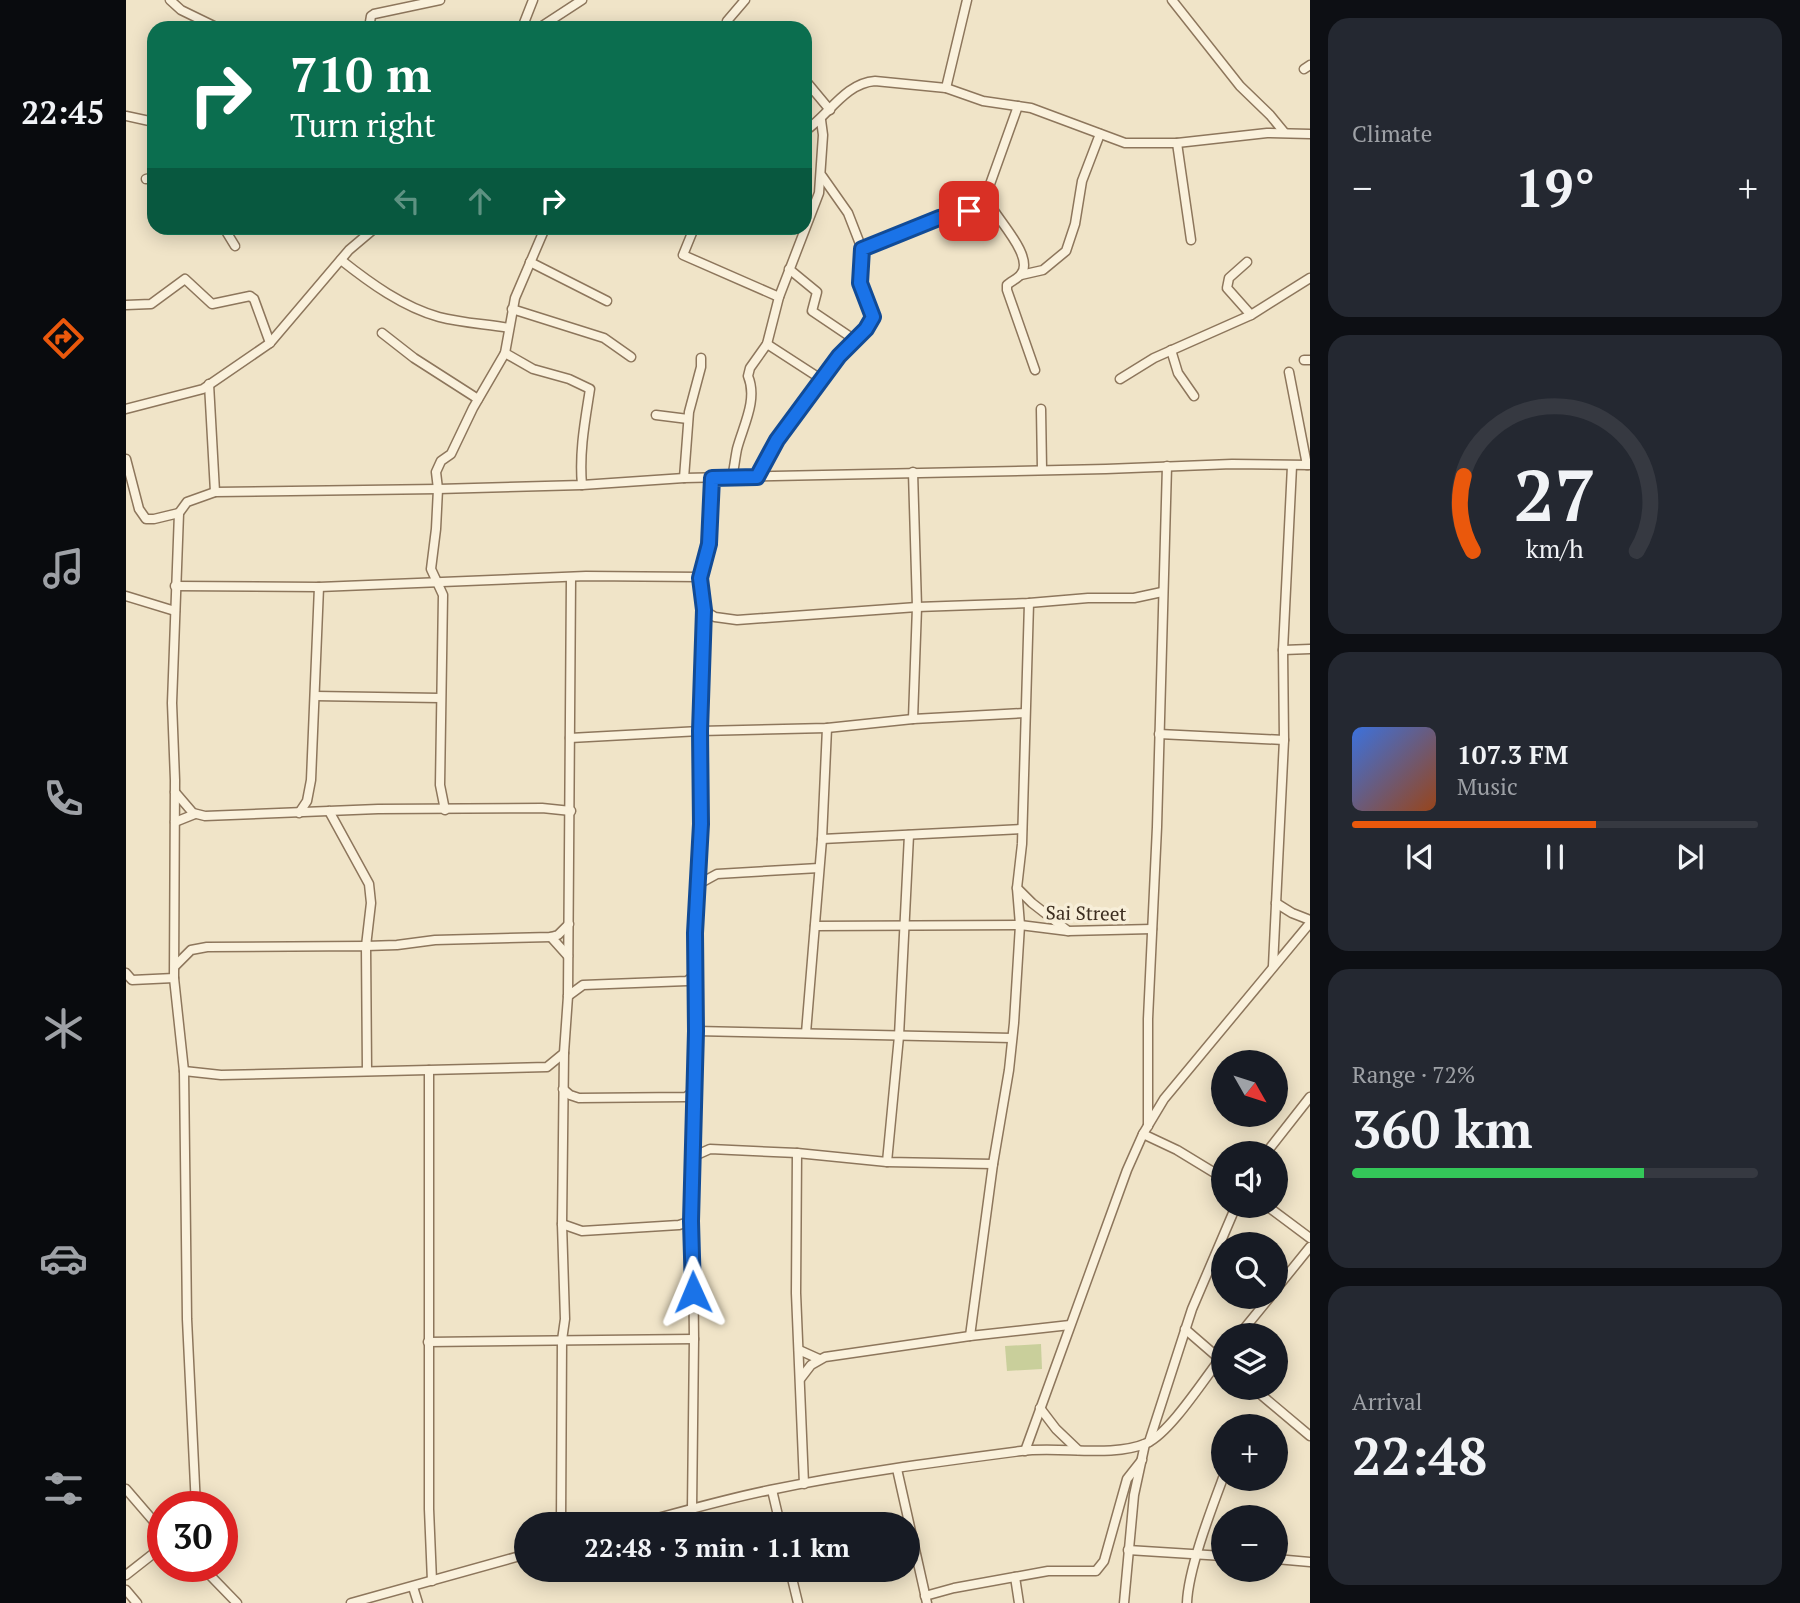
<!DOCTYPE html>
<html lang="en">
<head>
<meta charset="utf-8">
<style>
	body { margin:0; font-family:"PT Serif",serif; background:#242831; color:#f1f3f6; height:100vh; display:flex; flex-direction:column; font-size:26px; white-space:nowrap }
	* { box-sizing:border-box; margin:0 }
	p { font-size:23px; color:#9ea1a6 }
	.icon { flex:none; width:38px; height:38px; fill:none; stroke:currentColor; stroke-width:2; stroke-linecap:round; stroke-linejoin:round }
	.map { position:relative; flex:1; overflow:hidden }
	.sheet { display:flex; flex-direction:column; gap:18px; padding:18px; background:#0d0f14; width:490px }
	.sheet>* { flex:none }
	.hud { position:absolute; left:21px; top:21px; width:665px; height:214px; border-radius:21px; box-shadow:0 4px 18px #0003; background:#0b6e4f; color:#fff; overflow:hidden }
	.needle { width:46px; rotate:129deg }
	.buttons { position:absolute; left:1085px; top:1050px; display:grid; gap:14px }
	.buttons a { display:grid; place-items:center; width:77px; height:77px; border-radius:50%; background:#171b24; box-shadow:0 4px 18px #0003; font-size:35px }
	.speed { position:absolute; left:21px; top:1491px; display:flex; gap:14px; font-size:35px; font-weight:700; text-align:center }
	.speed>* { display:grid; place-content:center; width:91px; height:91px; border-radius:50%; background:#171b24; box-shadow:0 4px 18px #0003; line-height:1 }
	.speed .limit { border:10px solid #d22; background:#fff; color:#111 }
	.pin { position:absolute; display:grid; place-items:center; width:60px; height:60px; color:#fff; margin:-30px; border-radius:14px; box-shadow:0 4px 10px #0006 }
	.me { position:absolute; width:77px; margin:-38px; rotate:359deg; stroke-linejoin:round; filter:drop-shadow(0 0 5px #0008) }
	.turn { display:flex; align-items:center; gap:24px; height:147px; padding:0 28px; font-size:32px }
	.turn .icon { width:91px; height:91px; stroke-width:2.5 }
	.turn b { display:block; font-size:49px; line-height:60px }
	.lanes { display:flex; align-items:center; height:66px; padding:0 28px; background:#0003; justify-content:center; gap:35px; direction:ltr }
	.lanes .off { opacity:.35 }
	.big { font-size:52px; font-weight:800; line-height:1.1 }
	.sheet .widget { flex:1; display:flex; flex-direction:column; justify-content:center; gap:10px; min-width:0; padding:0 24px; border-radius:21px; background:#242831 }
	.sheet .dial { align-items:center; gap:0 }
	.dial svg { height:182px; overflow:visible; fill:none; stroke:#363941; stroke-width:7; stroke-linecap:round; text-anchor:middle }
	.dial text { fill:#f1f3f6; stroke:none }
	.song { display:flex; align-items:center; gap:21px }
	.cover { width:84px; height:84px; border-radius:10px; background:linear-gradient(135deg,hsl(220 70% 55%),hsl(20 70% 35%)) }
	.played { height:7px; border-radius:4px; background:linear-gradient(90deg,#ea580c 60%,#363941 60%) }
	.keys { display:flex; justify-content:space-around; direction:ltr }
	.heat { display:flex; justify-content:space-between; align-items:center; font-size:38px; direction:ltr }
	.charge { height:10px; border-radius:5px; background:linear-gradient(90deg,#34c759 72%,#363941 0) }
	.trip { position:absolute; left:388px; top:1512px; width:406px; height:70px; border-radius:35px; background:#171b24; box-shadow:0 4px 18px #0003; font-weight:800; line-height:70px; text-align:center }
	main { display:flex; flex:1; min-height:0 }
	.tabs { display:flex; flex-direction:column; width:126px; justify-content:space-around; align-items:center; background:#090b0e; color:#9ea1a6 }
	.tabs .icon { width:49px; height:49px }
	.tabs .current { color:#ea580c }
	.tabs b { font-size:32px; color:#f1f3f6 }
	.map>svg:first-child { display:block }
</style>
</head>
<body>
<main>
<nav class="tabs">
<b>22:45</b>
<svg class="icon current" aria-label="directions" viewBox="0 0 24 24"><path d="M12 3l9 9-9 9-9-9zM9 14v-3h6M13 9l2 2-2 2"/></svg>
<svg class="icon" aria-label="music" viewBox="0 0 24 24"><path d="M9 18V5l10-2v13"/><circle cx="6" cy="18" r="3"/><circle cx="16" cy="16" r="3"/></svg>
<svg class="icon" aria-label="phone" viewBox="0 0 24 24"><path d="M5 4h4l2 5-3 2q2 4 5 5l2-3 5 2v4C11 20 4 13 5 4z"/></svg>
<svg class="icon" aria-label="climate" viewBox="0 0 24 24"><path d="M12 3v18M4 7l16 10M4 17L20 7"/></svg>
<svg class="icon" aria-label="car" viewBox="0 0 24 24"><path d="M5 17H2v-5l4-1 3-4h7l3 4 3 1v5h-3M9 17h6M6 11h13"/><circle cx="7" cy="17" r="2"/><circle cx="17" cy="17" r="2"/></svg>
<svg class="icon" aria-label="filters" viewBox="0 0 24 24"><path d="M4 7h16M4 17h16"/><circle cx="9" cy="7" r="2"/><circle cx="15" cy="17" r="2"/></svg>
</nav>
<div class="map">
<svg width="1184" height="1603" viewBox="0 0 1184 1603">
	<rect width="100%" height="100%" fill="#f0e4c8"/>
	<!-- green -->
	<polygon fill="#c9cf9b" points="915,1344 916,1369 881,1371 879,1346"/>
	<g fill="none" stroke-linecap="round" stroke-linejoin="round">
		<!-- minor casing -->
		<g stroke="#8d765c" stroke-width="11">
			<g id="minor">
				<polyline points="44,0 55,10 92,28"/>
				<polyline points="1046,0 1114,86 1144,115 1158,132"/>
				<polyline points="601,21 619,0"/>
				<polyline points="243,28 245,16 248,14 314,0"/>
				<polyline points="396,28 407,0"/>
				<polyline points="413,28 456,0"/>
				<polyline points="1178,69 1184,65"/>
				<polyline points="679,80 704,110"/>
				<polyline points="820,88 841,0"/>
				<polyline points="0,116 28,122"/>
				<path d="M679,131C702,116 719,83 749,81L820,88L857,101L905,108L999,143H1051L1141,133L1184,134"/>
				<polyline points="1051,143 1065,240"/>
				<polyline points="20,179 28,177"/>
				<path d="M861,192C862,193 864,203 864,204C870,218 909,257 895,274C893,278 885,281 881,285V290L909,370"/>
				<polyline points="98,228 109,246"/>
				<polyline points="568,228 557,255 653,297"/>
				<polyline points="736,249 813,218 843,211 858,201 892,106"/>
				<path d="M215,260C244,283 277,307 313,317C336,323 360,324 383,328"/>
				<polyline points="404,262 481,301"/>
				<polyline points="1121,262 1103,278 1101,288 1125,315"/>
				<polyline points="663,269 691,292 686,311 729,340"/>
				<polyline points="895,275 917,270 940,251 949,224 956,181 974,134"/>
				<polyline points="0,305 25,304 59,279 86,304 124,296 128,299 144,343"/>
				<polyline points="386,309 478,338 505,357"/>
				<polyline points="256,333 288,358 352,399"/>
				<polyline points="641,344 695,379"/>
				<polyline points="1045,350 1052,373 1068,396"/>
				<path d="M379,353L407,369L443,379L464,389C459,421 453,452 456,485"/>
				<polyline points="1178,360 1184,360"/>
				<polyline points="1163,372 1181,465"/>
				<polyline points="994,379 1028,358 1125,315 1184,278"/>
				<polyline points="83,384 89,492"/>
				<polyline points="0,409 77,389 144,343 223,250 249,228"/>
				<polyline points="915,409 916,469"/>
				<polyline points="530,415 562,419"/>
				<polyline points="0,459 13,509 20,519 28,519 53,513"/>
				<polyline points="787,472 791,607 787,719"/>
				<polyline points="631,477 651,440 713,356 740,329 747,317 734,283 737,270 736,249 722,213 696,176"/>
				<polyline points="558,478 563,412 575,367 575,358"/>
				<path d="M606,478C608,469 609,459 611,449C617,426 632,400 622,376L624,368L641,344L653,297L693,193L697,135L695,120"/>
				<polyline points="49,586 193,587 460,576 574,577"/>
				<polyline points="0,596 49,611"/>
				<polyline points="577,610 589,617 611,620 791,607 903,603 962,598 1008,598 1036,592"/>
				<polyline points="1157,650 1184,649"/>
				<polyline points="189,696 314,698"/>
				<polyline points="1033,734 1158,740"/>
				<polyline points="444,738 574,731 701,728 787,719 899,713"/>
				<polyline points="49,792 67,813 79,816 252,809 416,808 445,811"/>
				<polyline points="319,810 314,785 317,595 305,569 310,529 312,489 310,472 315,461 325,454 347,408 379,353 389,298 419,228"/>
				<polyline points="203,811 243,884 245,903 240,946 271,945 309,940 425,937 432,935 443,924"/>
				<polyline points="173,813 181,801 185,780 193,587"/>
				<polyline points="49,822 69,814"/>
				<polyline points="696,839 896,829"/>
				<polyline points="571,885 591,874 693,868"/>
				<polyline points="891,888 906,903 942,931"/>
				<polyline points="1150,903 1166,913 1184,920"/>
				<polyline points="689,926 894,925 942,931 1026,929"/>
				<polyline points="425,937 442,956"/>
				<polyline points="49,966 65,950 81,947 240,946 241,1071"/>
				<polyline points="1147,966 1158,740 1157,650 1166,466"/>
				<polyline points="0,973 6,980 48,978"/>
				<polyline points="442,996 457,985 561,981 569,975"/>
				<polyline points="570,1031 886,1038"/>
				<polyline points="680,1033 696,839 701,728"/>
				<polyline points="303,1070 303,1509 306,1581"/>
				<polyline points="58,1071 95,1075 421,1067 438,1053 442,996 445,578"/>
				<polyline points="437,1089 444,1095 453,1098 560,1097 568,1091"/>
				<polyline points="1022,1126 1022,1019 1031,827 1041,466"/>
				<polyline points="1017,1134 1051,1150 1097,1178"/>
				<polyline points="671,1153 670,1293 678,1484"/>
				<polyline points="1140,1153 1184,1097"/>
				<polyline points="566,1157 584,1149 671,1153 761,1162 867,1164"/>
				<polyline points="761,1162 773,1036 783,835"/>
				<polyline points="1141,1206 1184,1238"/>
				<polyline points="436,1224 456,1231 553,1225 565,1221"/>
				<polyline points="1150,1289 1184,1247"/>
				<polyline points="1059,1329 1096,1361"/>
				<polyline points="1113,1335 1144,1297"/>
				<polyline points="844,1336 867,1164 883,1070 888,1023 894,925 891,888 896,844 903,603"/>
				<polyline points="302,1342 568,1339"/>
				<polyline points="673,1350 693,1359"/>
				<polyline points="675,1378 685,1365 699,1357 844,1336 944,1325"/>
				<polyline points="1127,1388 1184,1436"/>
				<polyline points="914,1408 930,1429 952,1450"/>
				<polyline points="1023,1442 1066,1309 1110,1206"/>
				<polyline points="899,1451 1001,1170 1017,1134 1038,1099 1184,923"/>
				<polyline points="771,1469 801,1603"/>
				<polyline points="0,1489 37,1532"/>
				<polyline points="646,1490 654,1524"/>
				<polyline points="70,1507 61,1319 58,1071 48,978 49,780 46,703 53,513 61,502 89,492 312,489 456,485 558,478 980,469 1106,464 1184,465"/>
				<polyline points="566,1509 568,1339 566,1157 570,1031 569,933 575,824 574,731 577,610 574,577 583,544 586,478"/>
				<polyline points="435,1524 436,1340 439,1319 436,1224 438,1053"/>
				<path d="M510,1524C555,1512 599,1499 644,1490C726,1473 811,1462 895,1451C934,1446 986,1458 1021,1443C1045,1432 1080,1376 1097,1355"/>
				<polyline points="1002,1550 1097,1556"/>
				<polyline points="1150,1559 1184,1562"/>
				<polyline points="75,1566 111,1603"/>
				<polyline points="664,1570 672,1603"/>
				<polyline points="0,1575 37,1546"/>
				<polyline points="889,1577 893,1603"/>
				<polyline points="287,1587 292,1603"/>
				<polyline points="0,1590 11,1603"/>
				<polyline points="799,1596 828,1588 922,1571 970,1571 978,1561 1001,1479 1016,1460"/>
				<polyline points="225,1603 401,1554"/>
				<polyline points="998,1603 1008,1495 1019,1444"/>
				<path d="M1061,1603C1062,1570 1085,1510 1097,1478"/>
			</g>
		</g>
		<!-- minor -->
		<use href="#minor" stroke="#faf1dc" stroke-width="8"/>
	</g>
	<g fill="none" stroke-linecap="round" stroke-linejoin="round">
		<!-- route casing -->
		<g stroke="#114b97" stroke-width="18">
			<polyline id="route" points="567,1292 565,1221 570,1031 569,933 575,824 574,731 578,610 574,578 583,544 586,478 631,477 651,440 713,356 740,329 747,317 734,283 736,249 813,218 843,211"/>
		</g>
		<!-- route -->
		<use href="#route" stroke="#1a73e8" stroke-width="12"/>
	</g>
	<g text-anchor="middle" stroke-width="7" stroke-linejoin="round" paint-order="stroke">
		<!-- street labels -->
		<g font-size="19" fill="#3d2e20" stroke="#f7eed8">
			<text transform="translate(960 913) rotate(1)" y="7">Sai Street</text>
		</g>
	</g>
</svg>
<div class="buttons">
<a><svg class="needle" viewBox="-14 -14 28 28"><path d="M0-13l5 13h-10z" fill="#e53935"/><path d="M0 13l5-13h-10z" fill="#9ea1a6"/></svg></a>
<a><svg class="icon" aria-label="sound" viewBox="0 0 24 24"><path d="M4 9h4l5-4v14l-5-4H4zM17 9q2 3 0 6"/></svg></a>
<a><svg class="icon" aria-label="search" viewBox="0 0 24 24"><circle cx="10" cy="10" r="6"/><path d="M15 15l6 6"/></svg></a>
<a><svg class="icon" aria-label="layers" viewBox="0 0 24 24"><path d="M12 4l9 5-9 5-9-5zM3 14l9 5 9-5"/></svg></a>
<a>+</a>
<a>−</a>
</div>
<div class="speed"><div class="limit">30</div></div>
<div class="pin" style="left:843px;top:211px;background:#d93025"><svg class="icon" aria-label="arrive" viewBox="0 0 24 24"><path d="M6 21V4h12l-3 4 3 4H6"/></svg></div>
<svg class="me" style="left:567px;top:1292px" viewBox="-20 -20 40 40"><path d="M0-17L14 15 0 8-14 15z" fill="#1a73e8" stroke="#fff" stroke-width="4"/></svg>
<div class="trip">22:48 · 3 min · 1.1 km</div>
<div class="hud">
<div class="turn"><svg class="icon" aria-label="right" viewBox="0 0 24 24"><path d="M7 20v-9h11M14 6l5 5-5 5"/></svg><div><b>710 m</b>Turn right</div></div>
<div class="lanes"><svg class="icon off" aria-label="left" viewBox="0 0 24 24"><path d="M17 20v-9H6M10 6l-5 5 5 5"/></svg><svg class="icon off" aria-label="ahead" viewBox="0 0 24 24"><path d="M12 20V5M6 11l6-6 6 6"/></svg><svg class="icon" aria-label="right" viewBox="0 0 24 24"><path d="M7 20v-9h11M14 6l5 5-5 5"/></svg></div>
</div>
</div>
<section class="sheet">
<div class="widget"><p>Climate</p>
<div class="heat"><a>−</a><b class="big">19°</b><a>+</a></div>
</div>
<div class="widget dial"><svg viewBox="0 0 100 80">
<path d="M14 69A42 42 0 1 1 86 69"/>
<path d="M14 69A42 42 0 0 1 10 36" stroke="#ea580c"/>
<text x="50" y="56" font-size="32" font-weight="700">27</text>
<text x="50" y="72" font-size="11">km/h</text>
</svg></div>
<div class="widget">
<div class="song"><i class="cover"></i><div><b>107.3 FM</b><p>Music</p></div></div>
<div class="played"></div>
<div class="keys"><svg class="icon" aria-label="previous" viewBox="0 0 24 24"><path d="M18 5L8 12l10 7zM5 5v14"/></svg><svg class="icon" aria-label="pause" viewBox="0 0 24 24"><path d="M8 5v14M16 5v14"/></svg><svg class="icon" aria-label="next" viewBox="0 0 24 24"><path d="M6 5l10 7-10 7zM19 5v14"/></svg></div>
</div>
<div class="widget"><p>Range · 72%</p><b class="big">360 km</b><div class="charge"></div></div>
<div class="widget"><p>Arrival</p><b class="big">22:48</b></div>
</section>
</main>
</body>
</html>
